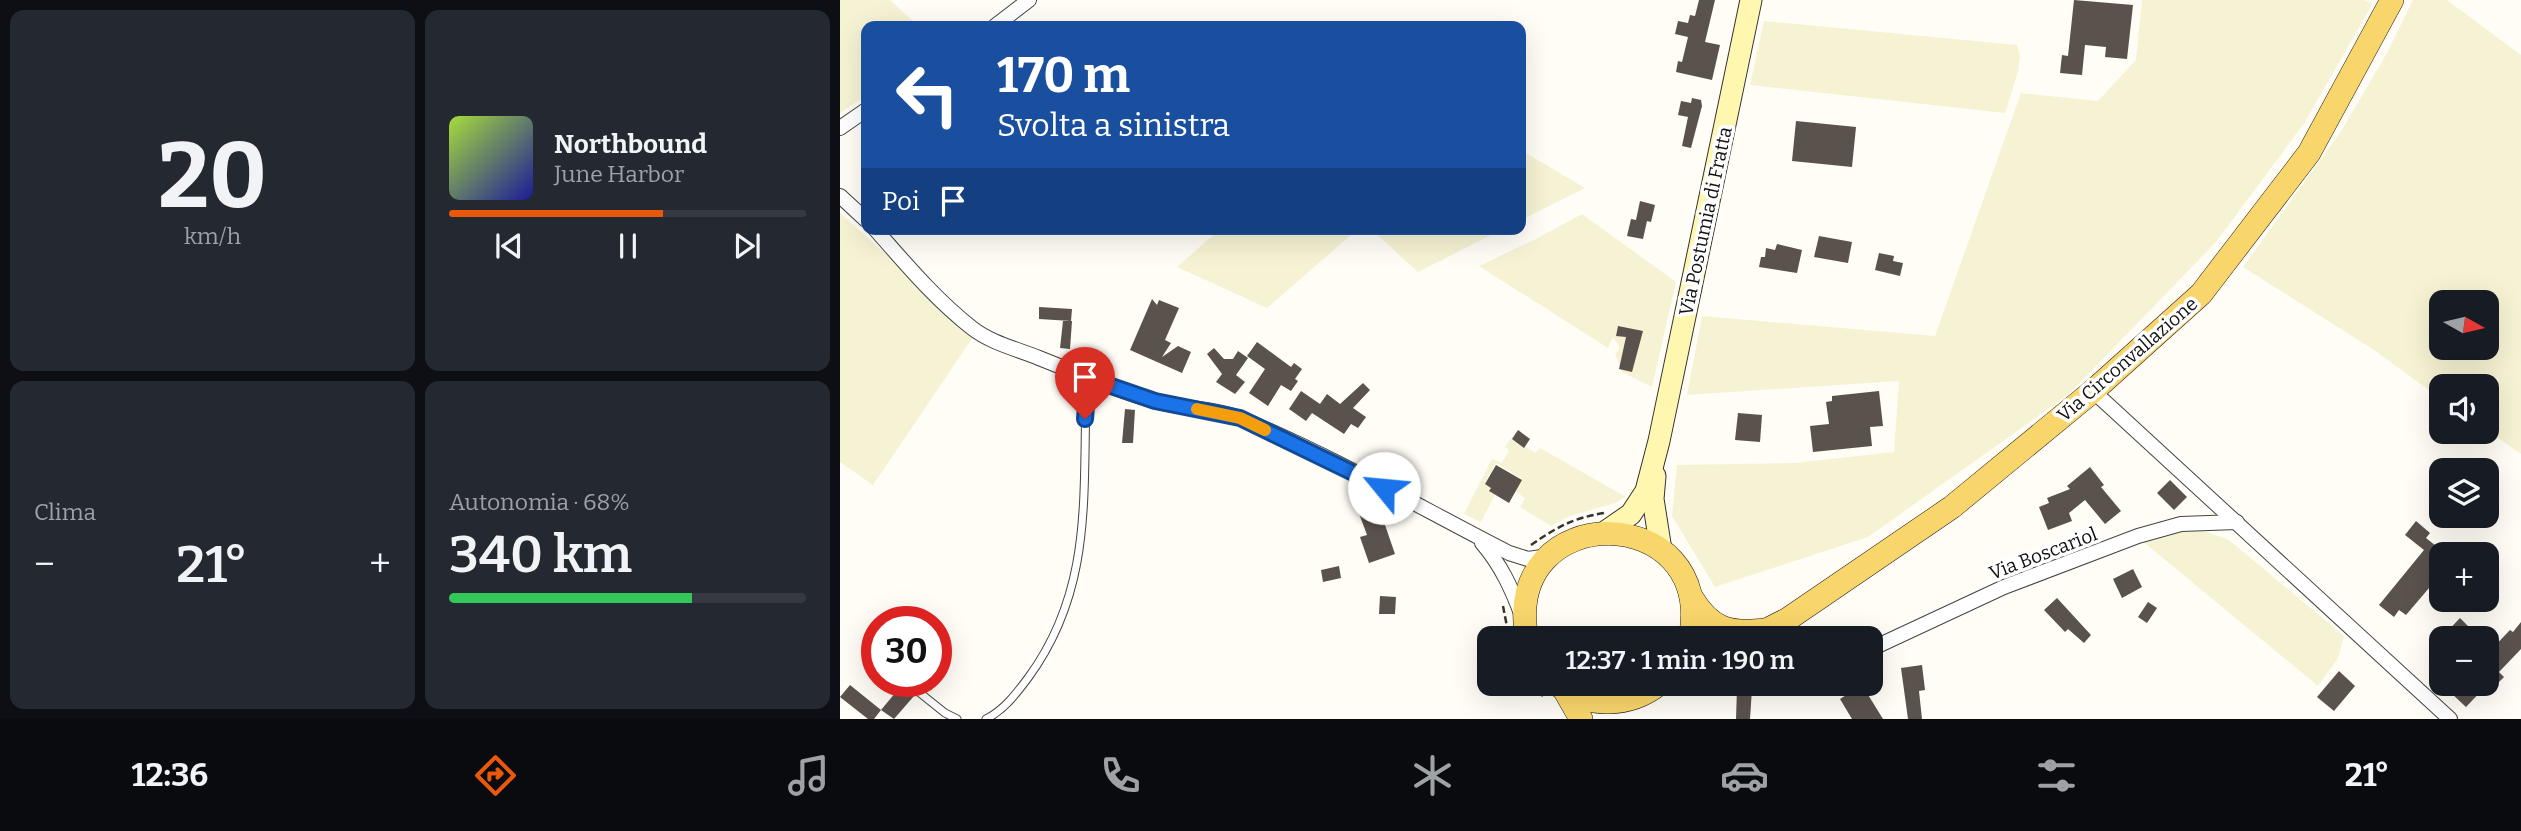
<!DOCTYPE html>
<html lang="it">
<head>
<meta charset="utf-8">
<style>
	body { margin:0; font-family:Bitter,serif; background:#242831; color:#f1f3f6; height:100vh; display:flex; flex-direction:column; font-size:26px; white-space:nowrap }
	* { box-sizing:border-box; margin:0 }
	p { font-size:23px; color:#9ea1a6 }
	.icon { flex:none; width:38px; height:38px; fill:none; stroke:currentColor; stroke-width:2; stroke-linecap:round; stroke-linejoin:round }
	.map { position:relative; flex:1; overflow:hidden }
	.details { display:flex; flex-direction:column; gap:10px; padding:10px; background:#0d0f14; width:840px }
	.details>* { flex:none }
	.top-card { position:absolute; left:21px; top:21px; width:665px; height:214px; border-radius:14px; box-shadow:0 7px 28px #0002; background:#1a4fa0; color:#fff; overflow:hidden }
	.needle { width:46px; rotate:98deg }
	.controls { position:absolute; left:1589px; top:290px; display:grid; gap:14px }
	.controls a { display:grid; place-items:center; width:70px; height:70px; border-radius:14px; background:#171b24; box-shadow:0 7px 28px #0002; font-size:35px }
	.speed { position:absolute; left:21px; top:606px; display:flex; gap:14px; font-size:35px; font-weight:700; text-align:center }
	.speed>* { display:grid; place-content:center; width:91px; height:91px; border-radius:50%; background:#171b24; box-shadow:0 7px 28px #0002; line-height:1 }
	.speed .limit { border:10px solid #d22; background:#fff; color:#111 }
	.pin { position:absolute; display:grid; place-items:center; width:60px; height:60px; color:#fff; margin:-72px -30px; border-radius:50% 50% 50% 0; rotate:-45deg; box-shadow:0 0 7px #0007 }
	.pin .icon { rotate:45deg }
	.me { position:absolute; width:77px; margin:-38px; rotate:298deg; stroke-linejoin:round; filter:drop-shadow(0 0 5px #0008) }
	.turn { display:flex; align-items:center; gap:24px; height:147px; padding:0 21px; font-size:32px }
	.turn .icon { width:91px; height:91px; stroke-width:2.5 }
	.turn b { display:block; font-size:49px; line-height:60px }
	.then { display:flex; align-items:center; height:66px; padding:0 21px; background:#0003; gap:14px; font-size:26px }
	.big { font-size:52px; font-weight:600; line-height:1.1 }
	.details .card { flex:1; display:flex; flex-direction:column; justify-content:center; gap:10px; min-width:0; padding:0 24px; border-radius:14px; background:#242831 }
	.details .dial { align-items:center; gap:0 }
	.dial b { font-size:91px; line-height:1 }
	.song { display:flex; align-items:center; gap:21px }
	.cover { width:84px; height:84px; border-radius:10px; background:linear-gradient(135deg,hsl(80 70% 55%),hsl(240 70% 35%)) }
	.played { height:7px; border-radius:4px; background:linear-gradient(90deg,#ea580c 60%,#363941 60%) }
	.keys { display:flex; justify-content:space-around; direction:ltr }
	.heat { display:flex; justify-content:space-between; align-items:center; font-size:38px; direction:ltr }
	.charge { height:10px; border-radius:5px; background:linear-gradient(90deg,#34c759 68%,#363941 0) }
	.details .tiles { flex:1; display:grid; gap:10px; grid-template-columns:repeat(2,1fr) }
	.trip { position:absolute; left:637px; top:626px; width:406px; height:70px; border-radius:14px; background:#171b24; box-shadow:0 7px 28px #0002; font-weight:600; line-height:70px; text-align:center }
	.menu { display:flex; height:112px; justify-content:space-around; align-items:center; background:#090b0e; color:#9ea1a6 }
	.menu .icon { width:49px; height:49px }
	.menu .on { color:#ea580c }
	.menu b { font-size:32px; color:#f1f3f6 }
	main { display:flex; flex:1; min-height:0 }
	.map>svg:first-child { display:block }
</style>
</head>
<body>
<main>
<section class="details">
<div class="tiles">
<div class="card dial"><b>20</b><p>km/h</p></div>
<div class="card">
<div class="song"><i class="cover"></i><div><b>Northbound</b><p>June Harbor</p></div></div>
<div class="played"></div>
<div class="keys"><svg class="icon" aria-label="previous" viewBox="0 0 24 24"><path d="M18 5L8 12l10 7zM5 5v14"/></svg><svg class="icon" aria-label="pause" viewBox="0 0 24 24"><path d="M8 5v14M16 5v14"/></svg><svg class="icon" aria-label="next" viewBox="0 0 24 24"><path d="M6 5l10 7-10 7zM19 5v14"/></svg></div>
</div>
<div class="card"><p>Clima</p>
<div class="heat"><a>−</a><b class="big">21°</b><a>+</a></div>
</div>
<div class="card"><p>Autonomia · 68%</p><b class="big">340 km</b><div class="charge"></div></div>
</div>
</section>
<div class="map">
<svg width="1681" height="719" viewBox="0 0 1681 719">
	<rect width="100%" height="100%" fill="#fffdf5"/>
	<!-- farmland -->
	<g fill="#f6f3d4" fill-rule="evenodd">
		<polygon points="0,0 50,0 78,26 26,26 26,96 0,113"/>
		<polygon points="1302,0 1524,0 1533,3 1465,122 1376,242 1229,394 1028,537 875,587 832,516 837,465 955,463 1054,452 1059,381 847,395 862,316 1095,336 1181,93 1258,101 1296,60"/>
		<path d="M1573,0H1607L1681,55V454L1647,430V387H1601V399L1534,350L1403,267L1500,133L1547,53ZM1601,303H1647V348H1601Z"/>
		<polygon points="924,21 1177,45 1180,56 1178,72 1165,113 910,85"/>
		<polygon points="681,150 745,188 681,220"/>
		<polygon points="0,213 135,334 33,485 0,462"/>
		<polygon points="742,214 836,282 812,387 782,372 775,354 780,348 773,337 768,348 639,266 696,239"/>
		<polygon points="380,229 518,229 427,308 337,267"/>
		<polygon points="531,229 663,229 578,272"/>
		<polygon points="672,437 695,453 700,448 786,497 775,503 730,516 711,526 680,507 685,498 675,491 682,479 656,463 645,482 651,486 650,489 656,493 641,522 624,514 652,459 662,463 669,450 665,447"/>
		<polygon points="1356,528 1389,540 1504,636 1498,658 1478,686 1301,540"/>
	</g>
	<!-- building -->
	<g fill="#5a524d">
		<polygon points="859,0 875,0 865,42 880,45 872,80 836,72 838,61 842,62 848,37 835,34 838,21 848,23 850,15 855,16"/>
		<polygon points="1234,0 1293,5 1287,59 1265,57 1266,47 1245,45 1242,75 1220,73 1222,55 1228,56"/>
		<polygon points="852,98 861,100 862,106 851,148 842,146 848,117 838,115 841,101 851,103"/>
		<polygon points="956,121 1016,127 1012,167 952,161"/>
		<polygon points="800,201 815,205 811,222 807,221 803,239 787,236 791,219 796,220"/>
		<polygon points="979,236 1012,242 1008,263 974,257"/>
		<polygon points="937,244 962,250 957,273 919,267 921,257 925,257 926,248 935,250"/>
		<polygon points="1039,253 1054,256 1053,261 1063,263 1060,276 1035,270"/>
		<polygon points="312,299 317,305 319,300 339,308 325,340 331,343 322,357 338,346 351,352 342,373 290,350"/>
		<polygon points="199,307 232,309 231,321 199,319"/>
		<polygon points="223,321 232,321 230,349 220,348"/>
		<polygon points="778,326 803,331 792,372 779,369 786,337 776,336"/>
		<polygon points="417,342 451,367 454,363 462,369 455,379 458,381 451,391 441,385 428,406 409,393 425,369 407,356"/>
		<polygon points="374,348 384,359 393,359 398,351 408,358 396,375 405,382 395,394 376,382 382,374 367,354"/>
		<polygon points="523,383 530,390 513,408 526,417 518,428 511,424 504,434 472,413 466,421 449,409 461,391 480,404 487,394 500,404"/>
		<polygon points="1039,391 1043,426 1030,427 1032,446 973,452 970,426 989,424 986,402 992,401 992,396"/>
		<polygon points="285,409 295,410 293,443 282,443"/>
		<polygon points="898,413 922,415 920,442 895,440"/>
		<polygon points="678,430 690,439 684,448 672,439"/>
		<polygon points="656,465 682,480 669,503 649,491 651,488 645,484"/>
		<polygon points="1250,467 1264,485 1261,487 1281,511 1265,524 1245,500 1229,513 1232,521 1208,530 1199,507 1209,503 1207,498 1230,489 1227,486"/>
		<polygon points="1330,480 1347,497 1334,510 1317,493"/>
		<polygon points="534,493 555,554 529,563 520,537 527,535 514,500"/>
		<polygon points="1576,521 1590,533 1586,538 1601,550 1601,574 1566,615 1559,610 1554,617 1539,605 1584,550 1565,535"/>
		<polygon points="499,566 501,578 483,582 481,570"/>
		<polygon points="1293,569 1302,587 1282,598 1273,579"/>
		<polygon points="540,596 556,597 555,614 539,614"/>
		<polygon points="1217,598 1251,635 1244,643 1228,629 1225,632 1204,610"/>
		<polygon points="1308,602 1317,608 1307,623 1298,617"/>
		<polygon points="1620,618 1641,639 1600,639"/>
		<polygon points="1681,622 1681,649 1659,672 1664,677 1652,689 1647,685 1626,707 1611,693 1618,684 1647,684 1647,654 1670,630 1673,632"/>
		<polygon points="1082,665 1085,690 1079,691 1082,719 1068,719 1061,668"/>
		<polygon points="1499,671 1515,686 1494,711 1477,697"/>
		<polygon points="10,685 41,710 61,686 74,696 54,719 41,710 34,719 28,719 0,697"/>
		<polygon points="1022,685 1043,719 1012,719 1000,699"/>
		<polygon points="897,688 912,689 910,719 896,719"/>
	</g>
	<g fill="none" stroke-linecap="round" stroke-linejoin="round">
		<!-- service casing -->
		<g stroke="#444" stroke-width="9">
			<g id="service">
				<polyline points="65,681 105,713 117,719"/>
				<path d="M146,719C164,710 176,694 188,678C252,591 243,500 246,398L249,378"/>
			</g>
		</g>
		<!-- minor casing -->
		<g stroke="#444" stroke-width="16">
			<g id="minor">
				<polyline points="155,26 189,0"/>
				<polyline points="0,128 26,110"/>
				<polyline points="0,196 26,220"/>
				<path d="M35,229C65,263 96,300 132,328C151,343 177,349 199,358C237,373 275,390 314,401C342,409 375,408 402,419C494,457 581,508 669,553L688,559L709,556"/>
				<polyline points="1253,391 1610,719"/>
				<path d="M642,543C661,565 672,589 682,616"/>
				<polyline points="1031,649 1164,587 1298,536 1341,524 1397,522"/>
			</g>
		</g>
		<!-- secondary casing -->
		<g stroke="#333" stroke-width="23">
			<g id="secondary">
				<polyline points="815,476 813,499 821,550"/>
				<polyline points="765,532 791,514 806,491 819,441 911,0"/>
			</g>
		</g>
		<!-- primary casing -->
		<g stroke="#222" stroke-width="24">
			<g id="primary">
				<path d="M852,598C872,630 889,634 926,630"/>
				<path d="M687,639C660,497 878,500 850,639"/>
				<polyline points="909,639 948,619 1112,507 1253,391 1361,294 1469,153 1552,0"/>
				<path d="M717,684C747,709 790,707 819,684"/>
				<polyline points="725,691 741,719"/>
			</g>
		</g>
		<!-- path -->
		<g stroke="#333" stroke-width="2.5" stroke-dasharray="7 3.5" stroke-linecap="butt">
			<path d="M691,545C717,527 733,518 764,513"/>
			<polyline points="663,606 669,637"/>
			<polyline points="691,684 703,696"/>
		</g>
		<!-- service -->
		<use href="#service" stroke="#fff" stroke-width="7"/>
		<!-- minor -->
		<use href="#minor" stroke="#fff" stroke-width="14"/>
		<!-- secondary -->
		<use href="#secondary" stroke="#fff6b0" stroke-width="21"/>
		<!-- primary -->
		<use href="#primary" stroke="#f9d66b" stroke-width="23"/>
	</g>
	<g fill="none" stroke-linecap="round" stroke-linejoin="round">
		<!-- route casing -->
		<g stroke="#114b97" stroke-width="18">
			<polyline id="route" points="245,419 248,378 315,401 400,418 544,488"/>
		</g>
		<!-- route -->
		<use href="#route" stroke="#1a73e8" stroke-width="12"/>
		<!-- slow -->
		<polyline stroke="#f59e0b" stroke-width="12" points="357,409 400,418 425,430"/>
	</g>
	<g text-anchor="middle" stroke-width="7" stroke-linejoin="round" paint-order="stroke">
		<!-- street labels -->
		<g font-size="19" fill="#111" stroke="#fff">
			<text transform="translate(865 221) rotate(-78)" y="7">Via Postumia di Fratta</text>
			<text transform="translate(1287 359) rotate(-41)" y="7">Via Circonvallazione</text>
			<text transform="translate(1203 553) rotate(-21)" y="7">Via Boscariol</text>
		</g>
	</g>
</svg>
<div class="controls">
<a><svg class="needle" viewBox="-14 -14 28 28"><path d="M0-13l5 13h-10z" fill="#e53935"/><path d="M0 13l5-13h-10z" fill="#9ea1a6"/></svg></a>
<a><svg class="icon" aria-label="sound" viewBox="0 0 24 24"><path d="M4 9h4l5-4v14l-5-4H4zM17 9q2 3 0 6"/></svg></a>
<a><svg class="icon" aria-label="layers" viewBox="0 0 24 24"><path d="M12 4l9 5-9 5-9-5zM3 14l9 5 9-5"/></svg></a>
<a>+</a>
<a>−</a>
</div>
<div class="speed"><div class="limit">30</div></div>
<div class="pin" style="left:245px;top:419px;background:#d93025"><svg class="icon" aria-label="arrive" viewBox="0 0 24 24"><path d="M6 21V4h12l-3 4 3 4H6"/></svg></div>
<svg class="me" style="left:544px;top:488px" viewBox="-20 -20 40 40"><circle r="19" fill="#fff"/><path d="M0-13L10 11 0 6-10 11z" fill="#1a73e8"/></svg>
<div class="trip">12:37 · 1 min · 190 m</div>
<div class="top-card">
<div class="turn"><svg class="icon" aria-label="left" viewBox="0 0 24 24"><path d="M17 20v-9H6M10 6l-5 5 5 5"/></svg><div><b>170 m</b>Svolta a sinistra</div></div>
<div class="then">Poi<svg class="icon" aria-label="arrive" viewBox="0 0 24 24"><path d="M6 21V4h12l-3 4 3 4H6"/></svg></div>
</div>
</div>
</main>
<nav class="menu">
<b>12:36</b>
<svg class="icon on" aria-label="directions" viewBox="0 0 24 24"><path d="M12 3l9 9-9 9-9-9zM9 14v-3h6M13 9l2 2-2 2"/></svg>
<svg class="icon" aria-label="music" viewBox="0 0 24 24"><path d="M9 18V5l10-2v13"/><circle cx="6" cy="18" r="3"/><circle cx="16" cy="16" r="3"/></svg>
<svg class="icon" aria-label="phone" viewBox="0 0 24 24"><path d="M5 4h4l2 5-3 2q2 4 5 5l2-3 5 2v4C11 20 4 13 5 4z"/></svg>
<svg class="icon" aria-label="climate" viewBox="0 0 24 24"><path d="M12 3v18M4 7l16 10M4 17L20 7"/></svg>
<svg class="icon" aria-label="car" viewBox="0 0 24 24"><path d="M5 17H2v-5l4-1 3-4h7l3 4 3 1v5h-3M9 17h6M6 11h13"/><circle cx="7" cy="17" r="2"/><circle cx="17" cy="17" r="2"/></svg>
<svg class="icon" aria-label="filters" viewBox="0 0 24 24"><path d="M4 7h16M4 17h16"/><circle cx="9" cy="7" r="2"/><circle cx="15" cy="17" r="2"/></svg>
<b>21°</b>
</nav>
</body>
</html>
